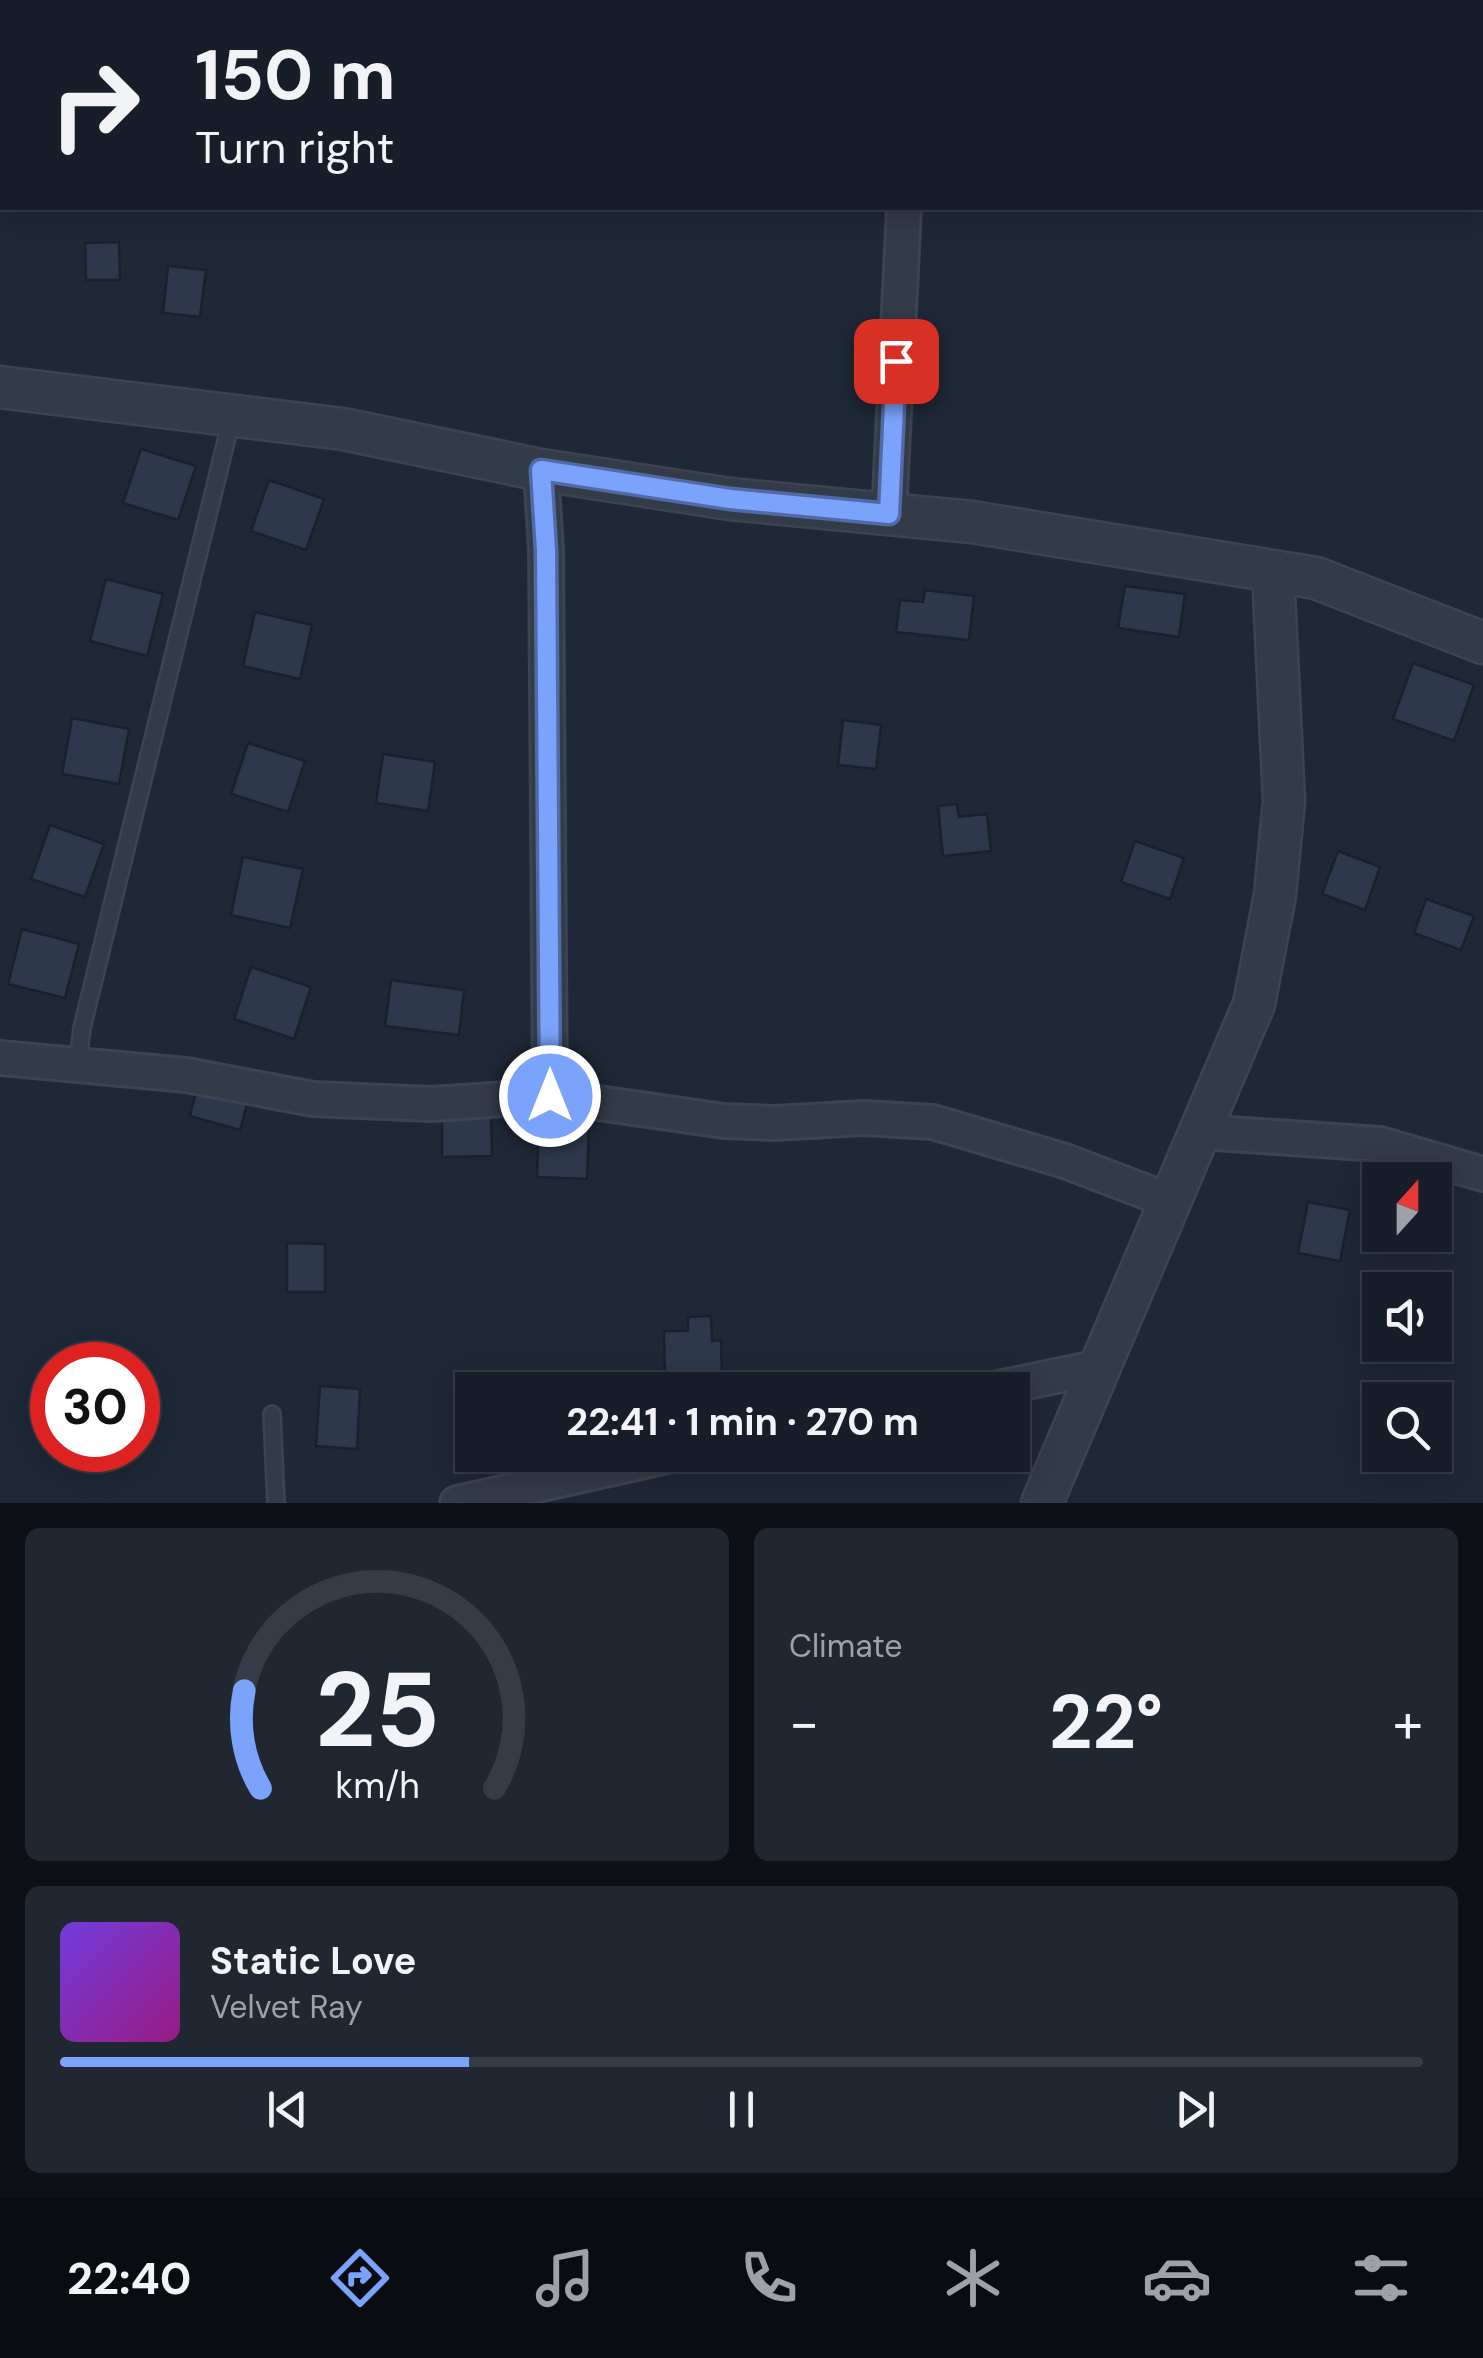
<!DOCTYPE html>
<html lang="en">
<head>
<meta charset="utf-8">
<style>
	body { margin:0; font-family:"DM Sans",sans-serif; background:#202731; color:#f1f3f6; height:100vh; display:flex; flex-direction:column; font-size:38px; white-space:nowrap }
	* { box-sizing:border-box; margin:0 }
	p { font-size:32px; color:#9ea2a8 }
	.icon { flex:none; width:55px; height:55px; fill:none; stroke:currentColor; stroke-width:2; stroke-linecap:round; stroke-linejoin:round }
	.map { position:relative; height:1503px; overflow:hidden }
	.panel { display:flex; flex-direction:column; gap:25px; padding:25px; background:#0d1017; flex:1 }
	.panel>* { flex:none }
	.banner { position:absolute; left:0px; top:0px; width:1485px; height:210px; box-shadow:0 5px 25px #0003,0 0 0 2px #363c46; background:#171e29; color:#f1f3f6; overflow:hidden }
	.needle { width:65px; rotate:21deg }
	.buttons { position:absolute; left:1362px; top:1162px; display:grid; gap:20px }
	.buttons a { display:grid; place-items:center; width:90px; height:90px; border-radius:0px; background:#171e29; box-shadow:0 5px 25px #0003,0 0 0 2px #363c46; font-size:50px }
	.speed { position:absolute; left:30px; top:1342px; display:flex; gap:20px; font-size:50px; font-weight:700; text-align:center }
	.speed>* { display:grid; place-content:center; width:130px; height:130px; border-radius:50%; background:#171e29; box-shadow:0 5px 25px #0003,0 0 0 2px #363c46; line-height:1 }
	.speed .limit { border:15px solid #d22; background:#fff; color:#111 }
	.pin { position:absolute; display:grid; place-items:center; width:85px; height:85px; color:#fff; margin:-42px; border-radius:20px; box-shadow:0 5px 15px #0006 }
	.me { position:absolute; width:110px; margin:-55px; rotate:0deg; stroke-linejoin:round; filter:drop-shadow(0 0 8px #0008) }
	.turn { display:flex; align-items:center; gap:35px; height:210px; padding:0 30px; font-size:45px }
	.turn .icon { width:130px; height:130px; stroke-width:2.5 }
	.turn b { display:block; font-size:70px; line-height:85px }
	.big { font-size:75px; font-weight:700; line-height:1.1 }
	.panel .card { flex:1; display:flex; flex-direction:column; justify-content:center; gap:15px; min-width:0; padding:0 35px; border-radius:15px; background:#202731 }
	.panel .dial { align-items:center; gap:0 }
	.dial svg { height:260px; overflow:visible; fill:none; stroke:#363c46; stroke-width:7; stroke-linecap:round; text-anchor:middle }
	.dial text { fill:#f1f3f6; stroke:none }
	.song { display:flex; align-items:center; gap:30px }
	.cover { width:120px; height:120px; border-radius:15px; background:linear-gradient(135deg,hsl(260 70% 55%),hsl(310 70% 35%)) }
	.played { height:10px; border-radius:5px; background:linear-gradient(90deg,#7ca3fb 30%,#363c46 30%) }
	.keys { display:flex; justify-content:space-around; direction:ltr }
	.heat { display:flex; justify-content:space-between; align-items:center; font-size:55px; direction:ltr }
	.panel .tiles { flex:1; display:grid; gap:25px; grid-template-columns:1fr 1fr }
	.card:last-child { grid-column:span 2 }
	.trip { position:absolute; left:455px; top:1372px; width:575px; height:100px; border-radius:0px; background:#171e29; box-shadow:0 5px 25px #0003,0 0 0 2px #363c46; font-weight:700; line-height:100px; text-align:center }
	.menu { display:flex; height:160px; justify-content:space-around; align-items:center; background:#090c10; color:#9ea2a8 }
	.menu .icon { width:70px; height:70px }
	.menu .selected { color:#7ca3fb }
	.menu b { font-size:45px; color:#f1f3f6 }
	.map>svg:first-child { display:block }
</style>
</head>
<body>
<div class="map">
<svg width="1483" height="1503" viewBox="0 0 1483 1503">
	<rect width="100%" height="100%" fill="#1f2837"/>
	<!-- building -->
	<g fill="#2e384c" stroke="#1a212e" stroke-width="2.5">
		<polygon points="119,242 120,280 86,280 85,243"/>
		<polygon points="168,266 206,270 200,317 163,313"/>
		<polygon points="141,449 196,466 178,520 123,503"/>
		<polygon points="269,480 324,499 306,550 251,531"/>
		<polygon points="106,579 163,594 147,656 90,641"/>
		<polygon points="1125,586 1185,594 1179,637 1118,628"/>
		<polygon points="925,590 974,596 969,640 896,632 900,600 923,602"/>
		<polygon points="255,612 312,625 300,679 243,666"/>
		<polygon points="1413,663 1474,685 1454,741 1393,719"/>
		<polygon points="72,718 129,729 119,784 62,774"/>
		<polygon points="843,720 881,725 876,769 838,765"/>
		<polygon points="248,743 305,761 288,812 231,794"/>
		<polygon points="383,754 435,762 428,811 376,803"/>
		<polygon points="957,804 959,817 987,814 991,851 943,856 938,806"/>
		<polygon points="50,825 104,844 85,897 31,879"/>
		<polygon points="1135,841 1184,858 1170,899 1121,882"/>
		<polygon points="1338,851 1380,867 1365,910 1322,894"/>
		<polygon points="243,857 303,869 290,928 231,915"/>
		<polygon points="1426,899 1474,916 1461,950 1414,933"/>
		<polygon points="22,929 79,944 65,998 8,984"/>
		<polygon points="251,967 311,987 294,1039 234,1019"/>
		<polygon points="391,980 464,990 459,1035 385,1026"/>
		<polygon points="199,1080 250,1093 240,1130 190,1116"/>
		<polygon points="442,1113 491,1113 492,1156 442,1157"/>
		<polygon points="539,1120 589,1123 587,1179 537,1177"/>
		<polygon points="1308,1202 1350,1210 1340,1261 1298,1253"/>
		<polygon points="287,1243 325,1244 325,1292 287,1292"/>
		<polygon points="711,1316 712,1341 721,1340 722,1376 665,1377 664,1331 688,1331 688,1317"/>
		<polygon points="320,1386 360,1389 357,1449 316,1446"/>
	</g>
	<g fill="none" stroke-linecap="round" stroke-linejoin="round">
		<!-- service casing -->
		<g stroke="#3c4351" stroke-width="20">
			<g id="service">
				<polyline points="78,1063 82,1028 232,417"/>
				<polyline points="272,1414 276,1503"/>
			</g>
		</g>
		<!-- minor casing -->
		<g stroke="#3c4351" stroke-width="38">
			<g id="minor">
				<polyline points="914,2 914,0"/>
				<polyline points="541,470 546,550 550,1096"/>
				<polyline points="889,515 904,208"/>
				<polyline points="0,1058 186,1075 313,1099 431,1104 550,1096 724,1121 774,1123 864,1118 933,1122 1065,1161 1170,1201"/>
				<polyline points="1200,1132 1380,1144 1483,1174"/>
				<polyline points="989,1390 1099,1367"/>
				<polyline points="457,1503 672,1455"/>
			</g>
		</g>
		<!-- tertiary casing -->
		<g stroke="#3c4351" stroke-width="45">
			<g id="tertiary">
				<polyline points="0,387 343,429 541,470 730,499 972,522 1316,578 1483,643"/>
				<polyline points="1042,1503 1254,1004 1275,895 1284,801 1273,572"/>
			</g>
		</g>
		<!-- service -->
		<use href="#service" stroke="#333a48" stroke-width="15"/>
		<!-- minor -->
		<use href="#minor" stroke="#333a48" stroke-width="32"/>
		<!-- tertiary -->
		<use href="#tertiary" stroke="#333a48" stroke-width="40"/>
	</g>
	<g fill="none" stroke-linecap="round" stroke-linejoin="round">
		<!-- route casing -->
		<g stroke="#516aa3" stroke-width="25">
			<polyline id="route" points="550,1096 546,550 541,470 730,499 889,514 896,361"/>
		</g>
		<!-- route -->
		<use href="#route" stroke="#7ca3fb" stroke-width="18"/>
	</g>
</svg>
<div class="buttons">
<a><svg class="needle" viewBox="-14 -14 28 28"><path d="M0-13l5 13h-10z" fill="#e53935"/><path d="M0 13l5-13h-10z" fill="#9ea2a8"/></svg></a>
<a><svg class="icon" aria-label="sound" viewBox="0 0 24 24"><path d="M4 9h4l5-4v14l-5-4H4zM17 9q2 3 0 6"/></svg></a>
<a><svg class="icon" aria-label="search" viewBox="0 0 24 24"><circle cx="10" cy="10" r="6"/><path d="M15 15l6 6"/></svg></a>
</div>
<div class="speed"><div class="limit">30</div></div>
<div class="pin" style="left:896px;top:361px;background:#d93025"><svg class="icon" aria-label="arrive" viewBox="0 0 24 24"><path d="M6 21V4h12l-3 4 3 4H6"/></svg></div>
<svg class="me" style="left:550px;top:1096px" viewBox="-20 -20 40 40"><circle r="17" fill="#7ca3fb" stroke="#fff" stroke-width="3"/><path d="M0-11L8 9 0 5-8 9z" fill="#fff"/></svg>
<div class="trip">22:41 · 1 min · 270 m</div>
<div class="banner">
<div class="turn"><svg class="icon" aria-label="right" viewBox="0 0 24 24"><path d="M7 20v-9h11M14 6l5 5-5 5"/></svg><div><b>150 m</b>Turn right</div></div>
</div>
</div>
<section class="panel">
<div class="tiles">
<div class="card dial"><svg viewBox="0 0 100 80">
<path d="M14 69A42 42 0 1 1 86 69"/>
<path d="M14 69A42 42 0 0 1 9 39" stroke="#7ca3fb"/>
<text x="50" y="56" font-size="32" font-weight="700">25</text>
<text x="50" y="72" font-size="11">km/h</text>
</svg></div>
<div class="card"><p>Climate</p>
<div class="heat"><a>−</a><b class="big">22°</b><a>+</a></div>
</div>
<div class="card">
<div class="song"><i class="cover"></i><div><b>Static Love</b><p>Velvet Ray</p></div></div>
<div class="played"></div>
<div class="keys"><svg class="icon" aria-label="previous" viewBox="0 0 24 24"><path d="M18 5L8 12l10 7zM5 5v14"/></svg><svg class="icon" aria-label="pause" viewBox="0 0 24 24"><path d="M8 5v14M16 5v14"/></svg><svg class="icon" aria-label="next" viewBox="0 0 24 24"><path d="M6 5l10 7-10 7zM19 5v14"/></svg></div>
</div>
</div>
</section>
<nav class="menu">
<b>22:40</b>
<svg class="icon selected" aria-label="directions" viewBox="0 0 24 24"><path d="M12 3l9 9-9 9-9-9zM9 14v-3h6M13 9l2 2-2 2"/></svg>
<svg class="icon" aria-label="music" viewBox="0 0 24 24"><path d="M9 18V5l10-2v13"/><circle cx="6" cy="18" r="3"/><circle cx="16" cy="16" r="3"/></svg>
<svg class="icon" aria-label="phone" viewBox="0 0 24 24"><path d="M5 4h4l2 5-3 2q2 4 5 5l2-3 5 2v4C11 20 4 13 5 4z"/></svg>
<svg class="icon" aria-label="climate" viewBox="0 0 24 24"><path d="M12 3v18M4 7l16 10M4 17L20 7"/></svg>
<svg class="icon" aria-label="car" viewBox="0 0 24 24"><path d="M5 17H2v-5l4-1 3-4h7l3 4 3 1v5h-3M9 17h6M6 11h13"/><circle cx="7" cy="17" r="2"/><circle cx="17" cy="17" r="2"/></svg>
<svg class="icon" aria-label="filters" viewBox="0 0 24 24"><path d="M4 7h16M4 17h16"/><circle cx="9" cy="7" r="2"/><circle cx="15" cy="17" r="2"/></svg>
</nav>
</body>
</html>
